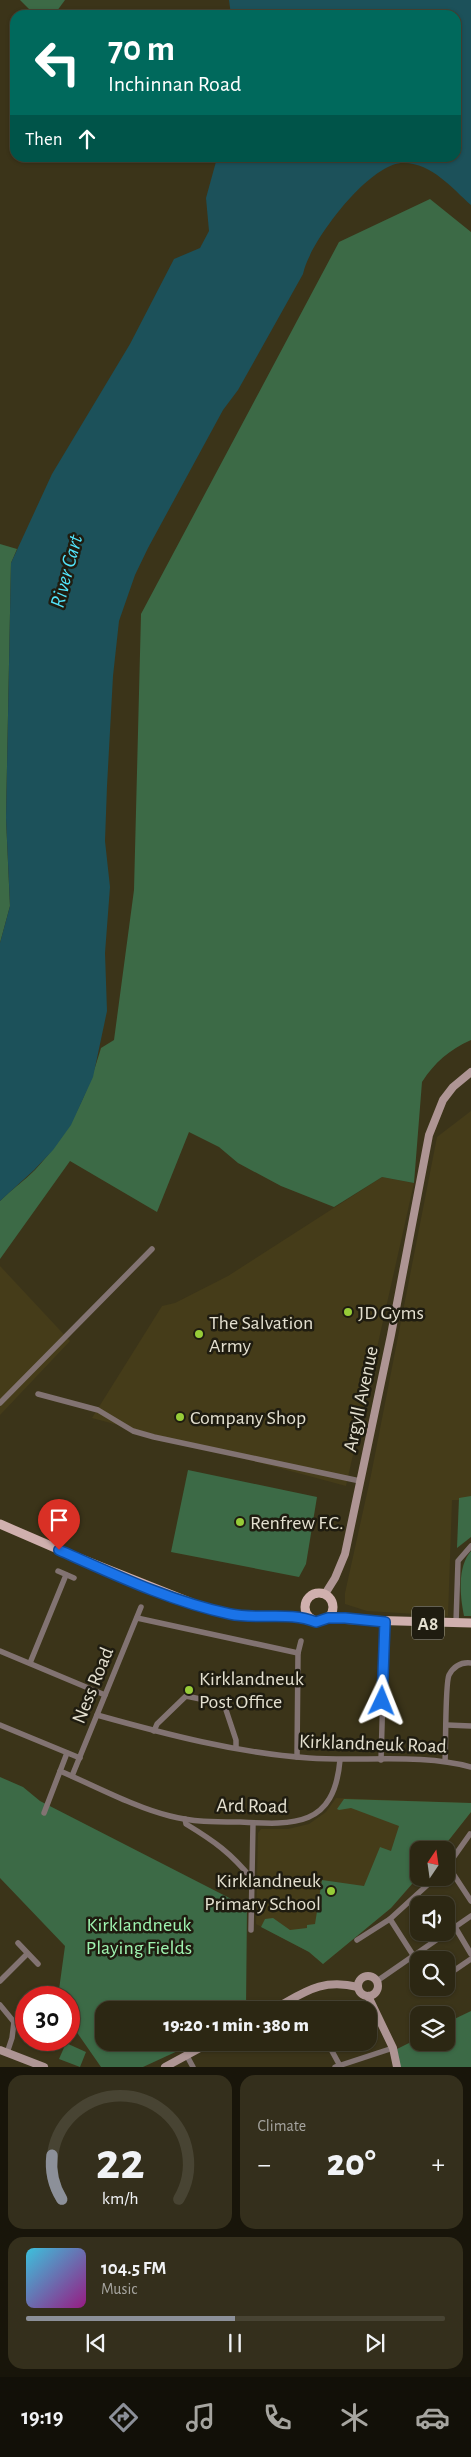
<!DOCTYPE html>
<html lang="en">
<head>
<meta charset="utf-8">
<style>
	body { margin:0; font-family:"Alegreya Sans",sans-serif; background:#342f1c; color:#f1f3f6; height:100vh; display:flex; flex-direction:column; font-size:19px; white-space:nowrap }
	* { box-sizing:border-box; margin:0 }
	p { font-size:16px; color:#a6a5a0 }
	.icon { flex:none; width:28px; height:28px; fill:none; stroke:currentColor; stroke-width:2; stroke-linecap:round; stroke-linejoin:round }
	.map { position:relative; height:2067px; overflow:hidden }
	.sheet { display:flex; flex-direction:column; gap:8px; padding:8px; background:#18150a; flex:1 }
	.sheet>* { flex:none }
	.guide { position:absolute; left:10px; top:10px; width:451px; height:152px; border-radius:15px; box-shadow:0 1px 4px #0004,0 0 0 1px #484433; background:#00695c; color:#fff; overflow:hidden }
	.needle { width:32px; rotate:13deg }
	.tools { position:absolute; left:410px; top:1841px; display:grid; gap:10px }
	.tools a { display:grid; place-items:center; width:45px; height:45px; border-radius:10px; background:#2c2713; box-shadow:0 1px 4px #0004,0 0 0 1px #484433; font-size:25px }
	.speed { position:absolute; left:15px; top:1986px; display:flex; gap:10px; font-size:25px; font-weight:700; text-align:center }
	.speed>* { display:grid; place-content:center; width:65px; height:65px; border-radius:50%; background:#2c2713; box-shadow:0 1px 4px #0004,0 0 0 1px #484433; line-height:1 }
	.speed .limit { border:8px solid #d22; background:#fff; color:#111 }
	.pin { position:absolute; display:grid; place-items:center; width:42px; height:42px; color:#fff; margin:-51px -21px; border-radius:50% 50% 50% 0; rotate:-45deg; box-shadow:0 0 5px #0007 }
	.pin .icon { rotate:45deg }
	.me { position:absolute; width:55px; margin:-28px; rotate:2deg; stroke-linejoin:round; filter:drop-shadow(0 0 4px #0008) }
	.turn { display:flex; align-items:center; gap:18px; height:105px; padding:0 15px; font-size:22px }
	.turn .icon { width:65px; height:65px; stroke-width:2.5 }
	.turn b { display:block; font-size:35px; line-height:42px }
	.then { display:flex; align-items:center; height:48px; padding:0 15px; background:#0003; gap:10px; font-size:19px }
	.big { font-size:38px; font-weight:800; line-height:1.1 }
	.sheet .card { flex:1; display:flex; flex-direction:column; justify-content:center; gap:8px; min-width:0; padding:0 18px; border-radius:15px; background:#342f1c }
	.sheet .dial { align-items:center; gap:0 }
	.dial svg { height:130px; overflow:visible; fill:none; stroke:#484433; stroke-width:7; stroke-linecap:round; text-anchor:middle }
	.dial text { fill:#f1f3f6; stroke:none }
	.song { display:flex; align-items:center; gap:15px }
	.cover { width:60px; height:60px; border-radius:8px; background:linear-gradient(135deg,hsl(190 70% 55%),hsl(310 70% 35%)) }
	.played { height:5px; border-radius:2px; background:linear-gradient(90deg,#8c9099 50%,#484433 50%) }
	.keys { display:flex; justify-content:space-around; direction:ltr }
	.heat { display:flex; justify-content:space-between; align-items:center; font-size:28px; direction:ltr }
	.sheet .tiles { flex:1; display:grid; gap:8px; grid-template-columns:1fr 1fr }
	.card:last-child { grid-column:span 2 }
	.trip { position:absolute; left:95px; top:2001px; width:282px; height:50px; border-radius:15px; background:#2c2713; box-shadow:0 1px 4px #0004,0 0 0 1px #484433; font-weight:800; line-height:50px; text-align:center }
	.menu { display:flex; height:80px; justify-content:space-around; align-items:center; background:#121008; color:#a6a5a0 }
	.menu .icon { width:35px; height:35px }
	.menu .active { color:#8c9099 }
	.menu b { font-size:22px; color:#f1f3f6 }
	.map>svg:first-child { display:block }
</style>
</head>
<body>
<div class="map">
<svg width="471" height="2067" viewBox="0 0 471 2067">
	<rect width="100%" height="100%" fill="#3b3419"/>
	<!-- built -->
	<g fill="#453c19">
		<polygon points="471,1111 471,1500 452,1500 448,1616 367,1611 345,1604 345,1593 371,1475 437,1137"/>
		<polygon points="382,1177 414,1183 346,1486 92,1418 162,1306 175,1303 228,1276"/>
		<polygon points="0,1266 70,1341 0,1415"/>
		<polygon points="336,1798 471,1803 471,1812 441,1850 419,1850 419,1876 391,1908 323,1964 309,1952 256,1924 258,1833 261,1829 288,1829 309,1824 326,1812"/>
	</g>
	<!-- green -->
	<g fill="#3c6a46">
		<polygon points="20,0 65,0 54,15 35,15"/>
		<path d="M430,199L471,232V1040C449,1050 435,1062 422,1082L414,1183L382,1177L334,1207L281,1186L238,1163L219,1147L189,1132L157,1212L70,1161L0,1259V1201C11,1190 24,1181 35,1170C70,1133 87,1096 101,1048L114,1040L134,890L141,614L339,242Z"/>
		<polygon points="0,544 17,549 11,563 6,818 10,906 0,943"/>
		<polygon points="188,1470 317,1497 306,1564 299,1577 171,1552"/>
		<polygon points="471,1496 471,1537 457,1548 459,1498"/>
		<path d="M471,1551V1616H464C460,1596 457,1567 471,1551Z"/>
		<polygon points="0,1777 23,1787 40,1801 247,1907 246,2008 104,2010 104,2042 195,2043 143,2067 101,2067 69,2021 69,1998 58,1997 65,1946 0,1878"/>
		<polygon points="344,1799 471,1803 471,1812 441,1850 419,1850 419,1876 391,1908 323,1964 309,1952 261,1927 265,1919 273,1918 290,1930 307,1928 307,1925 315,1924 322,1880 364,1886 380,1847 391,1851 399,1826 351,1808 339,1810 337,1809"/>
		<polygon points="471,2011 471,2067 400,2067 397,2049 419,2038 419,2042 446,2042 446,2023"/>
		<polygon points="66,2043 86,2052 80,2067 59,2059"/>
	</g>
	<!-- water -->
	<path fill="#1c515a" d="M229,0H471V205C452,188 430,161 401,163C367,166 309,243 303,274L238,390L223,410L148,548L135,575L119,621L113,676L107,786L105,841L110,887L105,953L107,1011L93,1077L71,1125L53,1150L34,1170L0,1201V943L10,906L6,818L11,563L52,474L130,344L174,259L200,248L209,231L206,198L217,158H456V15H231Z"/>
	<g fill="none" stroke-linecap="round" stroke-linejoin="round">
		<!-- street -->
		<g stroke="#827372" stroke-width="5.5">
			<polyline points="38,1394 98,1410 133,1431 154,1437 360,1481"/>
			<polyline points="0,1403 152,1249"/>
			<polyline points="58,1571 74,1578"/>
			<polyline points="137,1618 298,1653"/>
			<polyline points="456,1623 458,1561 471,1546"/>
			<polyline points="0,1651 105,1695"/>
			<polyline points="30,1663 66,1575"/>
			<path d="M97,1715C165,1734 237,1753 309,1758C361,1762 421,1753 471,1767"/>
			<polyline points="0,1725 80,1758"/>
			<polyline points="447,1725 471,1726"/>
			<polyline points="154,1731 157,1724 186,1696 224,1704 236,1740 236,1748"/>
			<polyline points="297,1757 298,1653 301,1641"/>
			<polyline points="381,1760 385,1622"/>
			<path d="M445,1761C446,1747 445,1683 449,1675C454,1666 462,1662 471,1663"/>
			<path d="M60,1771C93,1785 136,1808 170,1816C192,1822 215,1822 238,1822C294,1825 334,1828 340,1760"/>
			<polyline points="72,1776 141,1607"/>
			<polyline points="44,1813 67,1753"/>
			<path d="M185,1819L186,1824C214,1841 231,1853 252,1879"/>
			<polyline points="448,1866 471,1901"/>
			<polyline points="446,1868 470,1834"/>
			<polyline points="390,1919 413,1955"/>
			<polyline points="455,1927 471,1954"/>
			<polyline points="251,1930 253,1823"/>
			<polyline points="357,1940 390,1919 435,1878"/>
			<polyline points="18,1943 38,1964"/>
			<polyline points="446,1976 471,1959"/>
			<polyline points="0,1981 27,1954"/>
			<polyline points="377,1981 471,1916"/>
			<polyline points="0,2005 14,2022 12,2038 7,2053"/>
			<polyline points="14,2022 26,2026"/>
			<polyline points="62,2040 66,2042"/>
			<polyline points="327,2042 339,2064"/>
			<polyline points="187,2056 193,2067"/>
			<polyline points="335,2067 393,2048"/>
		</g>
		<!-- secondary -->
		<g stroke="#ae9594" stroke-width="8">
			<polyline points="325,1594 335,1578 345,1554 391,1335 429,1135 443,1100 453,1087 471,1072"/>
			<circle cx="368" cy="1986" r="10"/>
			<polyline points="368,1996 393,2048 397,2067"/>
			<path d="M272,2010C304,1993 320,1978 358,1987"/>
			<polyline points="0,2050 44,2067"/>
			<polyline points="165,2067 211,2042"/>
		</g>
		<!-- primary -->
		<g stroke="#d0b0ae" stroke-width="9">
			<polyline points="0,1524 74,1556 207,1609 245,1616 308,1617"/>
			<circle cx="319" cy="1607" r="14"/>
			<polyline points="328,1619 471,1623"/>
		</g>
	</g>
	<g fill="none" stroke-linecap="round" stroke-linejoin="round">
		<!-- route casing -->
		<g stroke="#114b97" stroke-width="12">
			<path id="route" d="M59,1550C113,1574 172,1602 230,1614C258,1620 290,1611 316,1622L328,1618H345L385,1622L382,1701"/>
		</g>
		<!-- route -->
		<use href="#route" stroke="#1a73e8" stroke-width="9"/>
	</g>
	<!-- markers -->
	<g fill="#97cc38" stroke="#1f1c10" stroke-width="2">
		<circle cx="348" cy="1312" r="5"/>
		<circle cx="199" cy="1334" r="5"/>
		<circle cx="180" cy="1417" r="5"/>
		<circle cx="240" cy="1522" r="5"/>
		<circle cx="189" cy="1690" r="5"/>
		<circle cx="331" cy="1891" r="5"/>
	</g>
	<g text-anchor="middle" stroke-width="5" stroke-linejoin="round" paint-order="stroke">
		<!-- shield labels -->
		<rect fill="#1f1c10" stroke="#a9a596" stroke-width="1" x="412" y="1606.5" width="32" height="33" rx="4"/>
		<g font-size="19" font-weight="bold" fill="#e4e0d0">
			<text x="428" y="1630">A8</text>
		</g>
		<!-- poi labels -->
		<g font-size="20" fill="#e4e0d0" stroke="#1f1c10" text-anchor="start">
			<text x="358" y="1319">JD Gyms</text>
			<text x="209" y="1329">The Salvation<tspan x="209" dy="23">Army</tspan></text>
			<text x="190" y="1424">Company Shop</text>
			<text x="250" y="1529">Renfrew F.C.</text>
			<text x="199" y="1685">Kirklandneuk<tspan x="199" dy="23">Post Office</tspan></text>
			<text x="321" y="1887" text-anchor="end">Kirklandneuk<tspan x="321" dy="23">Primary School</tspan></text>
		</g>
		<!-- street labels -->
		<g font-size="20" fill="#e4e0d0" stroke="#1f1c10">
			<text transform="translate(360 1399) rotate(-78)" y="7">Argyll Avenue</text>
			<text transform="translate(92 1685) rotate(-68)" y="7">Ness Road</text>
			<text transform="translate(373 1743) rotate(2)" y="7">Kirklandneuk Road</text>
			<text transform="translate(252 1805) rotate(1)" y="7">Ard Road</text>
		</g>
		<!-- park labels -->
		<g font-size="20" fill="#9ff4b0" stroke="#1f1c10">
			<text x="139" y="1931">Kirklandneuk<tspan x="139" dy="23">Playing Fields</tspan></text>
		</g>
		<!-- water labels -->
		<g font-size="21" font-style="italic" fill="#52e3fa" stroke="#1f1c10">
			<text transform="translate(66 571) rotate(-75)" y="7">River Cart</text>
		</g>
	</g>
</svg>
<div class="tools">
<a><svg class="needle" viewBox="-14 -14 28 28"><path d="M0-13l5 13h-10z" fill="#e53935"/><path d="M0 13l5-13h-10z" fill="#a6a5a0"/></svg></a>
<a><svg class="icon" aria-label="sound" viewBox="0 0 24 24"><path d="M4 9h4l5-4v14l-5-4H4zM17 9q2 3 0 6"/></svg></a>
<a><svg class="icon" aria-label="search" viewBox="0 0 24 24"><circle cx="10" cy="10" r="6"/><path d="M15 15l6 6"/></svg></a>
<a><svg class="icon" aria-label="layers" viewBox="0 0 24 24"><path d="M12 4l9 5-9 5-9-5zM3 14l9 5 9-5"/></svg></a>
</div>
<div class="speed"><div class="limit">30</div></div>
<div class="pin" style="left:59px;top:1550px;background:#d93025"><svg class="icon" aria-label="arrive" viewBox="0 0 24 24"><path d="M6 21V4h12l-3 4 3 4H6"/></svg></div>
<svg class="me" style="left:382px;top:1701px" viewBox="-20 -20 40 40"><path d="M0-17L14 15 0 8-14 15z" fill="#1a73e8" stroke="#fff" stroke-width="4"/></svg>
<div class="trip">19:20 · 1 min · 380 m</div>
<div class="guide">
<div class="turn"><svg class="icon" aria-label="left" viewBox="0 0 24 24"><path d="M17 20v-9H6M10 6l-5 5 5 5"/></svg><div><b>70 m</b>Inchinnan Road</div></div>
<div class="then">Then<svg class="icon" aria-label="ahead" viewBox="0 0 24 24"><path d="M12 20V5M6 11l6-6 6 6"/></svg></div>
</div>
</div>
<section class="sheet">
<div class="tiles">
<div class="card dial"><svg viewBox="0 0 100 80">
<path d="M14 69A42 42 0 1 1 86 69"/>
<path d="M14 69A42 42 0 0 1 8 42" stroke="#8c9099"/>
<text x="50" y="56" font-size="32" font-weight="700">22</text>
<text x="50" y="72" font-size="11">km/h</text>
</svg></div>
<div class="card"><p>Climate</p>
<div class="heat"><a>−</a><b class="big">20°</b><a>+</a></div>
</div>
<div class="card">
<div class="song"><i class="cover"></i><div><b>104.5 FM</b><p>Music</p></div></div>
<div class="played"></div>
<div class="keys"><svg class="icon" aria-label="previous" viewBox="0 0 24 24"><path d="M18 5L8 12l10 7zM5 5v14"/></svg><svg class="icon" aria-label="pause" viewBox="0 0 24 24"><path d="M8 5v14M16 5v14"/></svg><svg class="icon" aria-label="next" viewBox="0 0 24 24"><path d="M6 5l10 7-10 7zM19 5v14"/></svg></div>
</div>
</div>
</section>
<nav class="menu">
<b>19:19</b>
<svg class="icon active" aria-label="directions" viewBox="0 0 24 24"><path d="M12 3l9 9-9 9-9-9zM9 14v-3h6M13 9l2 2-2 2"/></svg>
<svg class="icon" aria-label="music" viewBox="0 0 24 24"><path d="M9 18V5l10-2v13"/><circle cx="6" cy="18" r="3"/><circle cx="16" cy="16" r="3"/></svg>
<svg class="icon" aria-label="phone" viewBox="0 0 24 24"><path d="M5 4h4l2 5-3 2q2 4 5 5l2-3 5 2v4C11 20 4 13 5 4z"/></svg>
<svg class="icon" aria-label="climate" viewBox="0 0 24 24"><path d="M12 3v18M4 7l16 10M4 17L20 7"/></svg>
<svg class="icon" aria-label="car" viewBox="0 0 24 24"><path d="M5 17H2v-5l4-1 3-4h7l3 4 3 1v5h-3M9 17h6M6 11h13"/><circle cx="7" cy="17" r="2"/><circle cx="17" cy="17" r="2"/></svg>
</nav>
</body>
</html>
